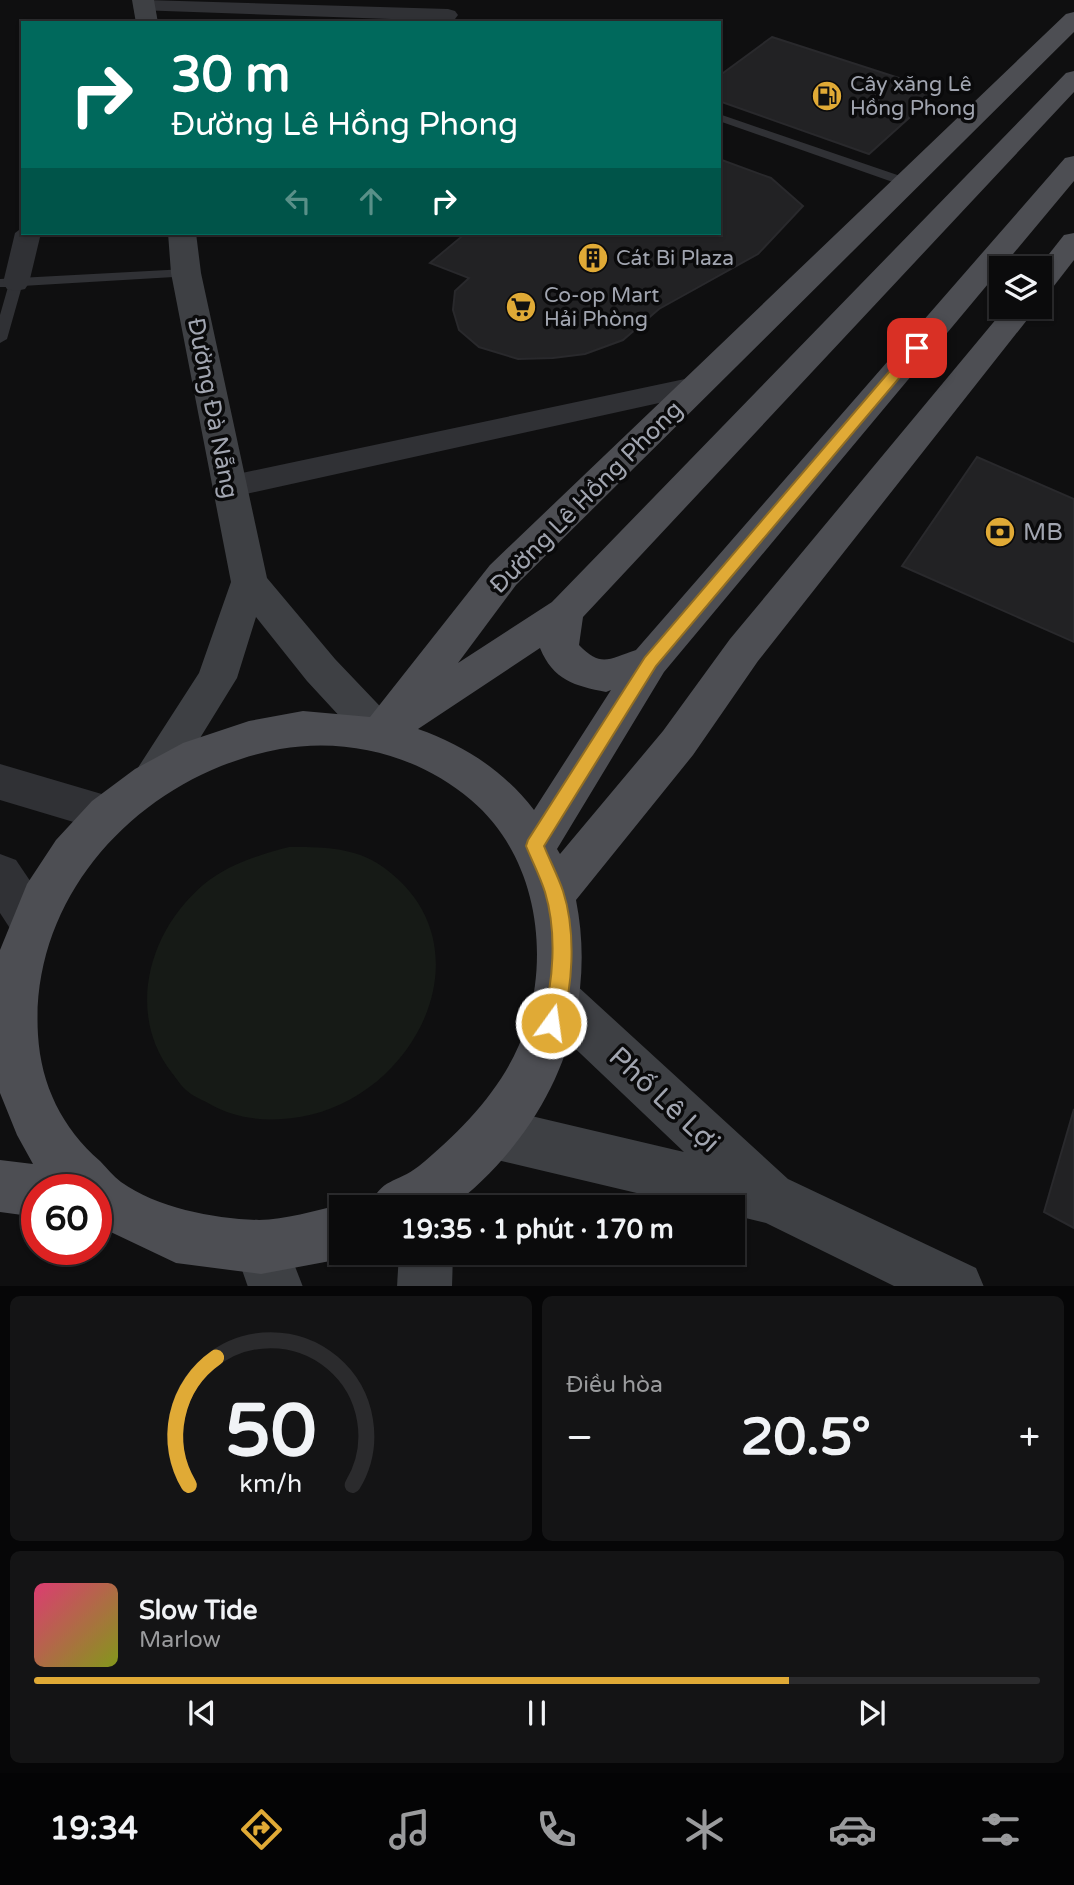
<!DOCTYPE html>
<html lang="vi">
<head>
<meta charset="utf-8">
<style>
	body { margin:0; font-family:"Varela Round",sans-serif; background:#141415; color:#f1f3f6; height:100vh; display:flex; flex-direction:column; font-size:26px; white-space:nowrap }
	* { box-sizing:border-box; margin:0 }
	p { font-size:23px; color:#9a9b9d }
	.icon { flex:none; width:38px; height:38px; fill:none; stroke:currentColor; stroke-width:2; stroke-linecap:round; stroke-linejoin:round }
	.map { position:relative; height:1286px; overflow:hidden }
	.sheet { display:flex; flex-direction:column; gap:10px; padding:10px; background:#060607; flex:1 }
	.sheet>* { flex:none }
	.banner { position:absolute; left:21px; top:21px; width:700px; height:214px; border-radius:0px; box-shadow:0 2px 5px #0004,0 0 0 2px #2b2b2d; background:#00695c; color:#fff; overflow:hidden }
	.controls { position:absolute; left:989px; top:256px; display:grid; gap:14px }
	.controls a { display:grid; place-items:center; width:63px; height:63px; border-radius:0px; background:#0b0b0c; box-shadow:0 2px 5px #0004,0 0 0 2px #2b2b2d; font-size:35px }
	.speed { position:absolute; left:21px; top:1174px; display:flex; gap:14px; font-size:35px; font-weight:700; text-align:center }
	.speed>* { display:grid; place-content:center; width:91px; height:91px; border-radius:50%; background:#0b0b0c; box-shadow:0 2px 5px #0004,0 0 0 2px #2b2b2d; line-height:1 }
	.speed .limit { border:10px solid #d22; background:#fff; color:#111 }
	.pin { position:absolute; display:grid; place-items:center; width:60px; height:60px; color:#fff; margin:-30px; border-radius:14px; box-shadow:0 4px 10px #0006 }
	.me { position:absolute; width:77px; margin:-38px; rotate:14deg; stroke-linejoin:round; filter:drop-shadow(0 0 5px #0008) }
	.turn { display:flex; align-items:center; gap:24px; height:147px; padding:0 35px; font-size:32px }
	.turn .icon { width:91px; height:91px; stroke-width:2.5 }
	.turn b { display:block; font-size:49px; line-height:60px }
	.lanes { display:flex; align-items:center; height:66px; padding:0 35px; background:#0003; justify-content:center; gap:35px; direction:ltr }
	.lanes .off { opacity:.35 }
	.big { font-size:52px; font-weight:700; line-height:1.1 }
	.sheet .tile { flex:1; display:flex; flex-direction:column; justify-content:center; gap:10px; min-width:0; padding:0 24px; border-radius:10px; background:#141415 }
	.sheet .dial { align-items:center; gap:0 }
	.dial svg { height:182px; overflow:visible; fill:none; stroke:#2b2b2d; stroke-width:7; stroke-linecap:round; text-anchor:middle }
	.dial text { fill:#f1f3f6; stroke:none }
	.song { display:flex; align-items:center; gap:21px }
	.cover { width:84px; height:84px; border-radius:10px; background:linear-gradient(135deg,hsl(340 70% 55%),hsl(70 70% 35%)) }
	.played { height:7px; border-radius:4px; background:linear-gradient(90deg,#e0aa36 75%,#2b2b2d 75%) }
	.keys { display:flex; justify-content:space-around; direction:ltr }
	.heat { display:flex; justify-content:space-between; align-items:center; font-size:38px; direction:ltr }
	.sheet .tiles { flex:1; display:grid; gap:10px; grid-template-columns:1fr 1fr }
	.tile:last-child { grid-column:span 2 }
	.trip { position:absolute; left:329px; top:1195px; width:416px; height:70px; border-radius:0px; background:#0b0b0c; box-shadow:0 2px 5px #0004,0 0 0 2px #2b2b2d; font-weight:700; line-height:70px; text-align:center }
	.tabs { display:flex; height:112px; justify-content:space-around; align-items:center; background:#040405; color:#9a9b9d }
	.tabs .icon { width:49px; height:49px }
	.tabs .on { color:#e0aa36 }
	.tabs b { font-size:32px; color:#f1f3f6 }
	.map>svg:first-child { display:block }
</style>
</head>
<body>
<div class="map">
<svg width="1074" height="1287" viewBox="0 0 1074 1287">
	<rect width="100%" height="100%" fill="#0f0f10"/>
	<!-- green -->
	<path fill="#161a16" d="M289,847C319,847 351,847 377,863C494,938 420,1097 300,1117C268,1122 237,1120 208,1103C201,1099 192,1096 186,1090C181,1086 177,1079 172,1073C126,1014 148,932 203,885C228,864 259,855 289,847Z"/>
	<!-- building -->
	<g fill="#222224" stroke="#29292c" stroke-width="2">
		<polygon points="772,37 939,91 869,154 719,101 719,76"/>
		<polygon points="719,159 771,178 803,206 758,254 659,309 623,340 585,354 553,358 518,359 479,347 459,330 453,310 455,291 469,278 430,263 466,233 719,233"/>
		<polygon points="977,457 1074,499 1074,642 902,566"/>
		<polygon points="1074,1109 1074,1228 1044,1212"/>
	</g>
	<g fill="none" stroke-linecap="round" stroke-linejoin="round">
		<!-- service -->
		<g fill="#303135" fill-rule="evenodd">
			<polygon points="719,114 912,180 914,183 904,186 719,121"/>
			<polygon points="186,269 193,273 191,276 22,286 7,339 0,343 0,315 8,287 0,287 0,279"/>
		</g>
		<!-- minor -->
		<g fill="#303135" fill-rule="evenodd">
			<polygon points="146,0 448,9 455,11 458,15 455,19 448,21 137,10 134,6 137,2"/>
			<polygon points="23,227 23,233 41,233 29,283 25,289 16,291 7,289 3,283 15,233"/>
			<polygon points="699,376 709,378 713,385 709,392 228,498 217,495 212,487 217,479 228,476"/>
		</g>
		<!-- tertiary -->
		<g fill="#303135" fill-rule="evenodd">
			<polygon points="0,764 122,800 128,813 122,826 107,832 0,800"/>
			<polygon points="0,854 16,860 47,906 54,921 47,936 31,942 15,936 0,913"/>
		</g>
		<!-- secondary -->
		<g fill="#3e4044" fill-rule="evenodd">
			<polygon points="132,0 154,0 158,23 136,23"/>
			<polygon points="168,233 196,233 201,273 267,578 335,659 395,722 401,734 395,746 381,751 367,746 307,681 256,617 237,678 168,790 153,795 138,790 132,777 199,673 231,582 171,273"/>
			<polygon points="558,977 575,984 788,1179 976,1268 984,1287 896,1287 766,1223 733,1215 733,1208 700,1208 493,1159 475,1151 467,1133 475,1115 493,1107 684,1152 541,1016 534,1000 541,984"/>
			<polygon points="261,1220 280,1228 303,1287 248,1287 234,1247 242,1228"/>
			<polygon points="399,1253 453,1253 452,1287 397,1287"/>
		</g>
		<!-- primary -->
		<g fill="#4d4e53" fill-rule="evenodd">
			<path d="M1074,12V32L516,585L458,663L552,602L1066,73L1074,71V92L583,617L579,645C601,668 609,659 636,650L1065,158L1074,156V181L664,672L557,849L560,854L663,731L730,639L1007,306H1038L758,661L693,755L576,900C600,1021 546,1135 450,1208H369C381,1177 396,1184 419,1166C465,1128 510,1081 527,1023C550,946 534,853 471,800C418,755 347,737 280,749C144,774 29,892 38,1035C41,1085 62,1128 100,1161C107,1168 113,1176 121,1182C157,1208 215,1219 259,1220C285,1220 315,1210 341,1205L347,1208H341V1253H355L341,1259L261,1274L176,1263L96,1225V1190H37V1217L0,1212V1160L33,1164L17,1135L0,1093V950L27,884L56,840L92,801L135,769L183,743L249,721L303,711L370,717L490,565L1066,14ZM540,648C553,680 575,686 606,692L611,690L534,810C504,771 464,745 418,729Z"/>
			<polygon points="1074,233 1074,260 1050,291 1040,294 1038,268 1064,235"/>
		</g>
	</g>
	<!-- route -->
	<path fill="#e0aa36" stroke="#926e23" stroke-width="2" d="M917,344L923,348L922,351L656,666L544,846C550,861 558,876 563,891C576,931 574,992 558,1030L551,1033L544,1030L541,1023C554,984 557,932 545,892C540,876 532,861 526,846L528,840L645,657L912,345Z"/>
	<!-- icons -->
	<defs>
		<g id="fuel-disc" transform="scale(1.575)"><circle r="9.5" fill="#e0aa36" stroke="#0a0a0b"/><path d="M-5.5-6h7V0h2V4h1.3V-2.5L3-4.5l.8-.8L6-3V5H2.5V1h-1V6h-7ZM-4.2-4.7v3.2H.2V-4.7Z" fill="#111"/></g>
		<g id="building-disc" transform="scale(1.575)"><circle r="9.5" fill="#e0aa36" stroke="#0a0a0b"/><path d="M-4-6H4V6H1V3H-1V6H-4ZM-2.5-4.3h1.7v1.8h-1.7ZM.8-4.3h1.7v1.8H.8ZM-2.5-1h1.7V.8h-1.7ZM.8-1h1.7V.8H.8Z" fill="#111"/></g>
		<g id="supermarket-disc" transform="scale(1.575)"><circle r="9.5" fill="#e0aa36" stroke="#0a0a0b"/><path d="M-6-5.5h2.5l.6 2H6L4.5 2H-2.5L-4.4-4H-6ZM-1.5 3.2a1.3 1.3 0 1 0 .1 0ZM3 3.2a1.3 1.3 0 1 0 .1 0Z" fill="#111"/></g>
		<g id="bank-disc" transform="scale(1.575)"><circle r="9.5" fill="#e0aa36" stroke="#0a0a0b"/><path d="M-6-4H6V4H-6ZM0-2.3a2.3 2.3 0 1 0 0 4.6a2.3 2.3 0 1 0 0-4.6Z" fill="#111"/></g>
	</defs>
	<g fill-rule="evenodd">
		<use href="#fuel-disc" x="827" y="96"/>
		<use href="#building-disc" x="593" y="258"/>
		<use href="#supermarket-disc" x="521" y="307"/>
		<use href="#bank-disc" x="1000" y="532"/>
	</g>
	<g text-anchor="middle" stroke-width="7" stroke-linejoin="round" paint-order="stroke">
		<!-- far-poi labels -->
		<g font-size="21" fill="#a1a5b0" stroke="#0a0a0b" text-anchor="start">
			<text x="850" y="91">Cây xăng Lê<tspan x="850" dy="24">Hồng Phong</tspan></text>
			<text x="616" y="265">Cát Bi Plaza</text>
			<text x="544" y="302">Co-op Mart<tspan x="544" dy="24">Hải Phòng</tspan></text>
		</g>
		<!-- street labels -->
		<g font-size="24" fill="#a1a5b0" stroke="#0a0a0b">
			<text transform="translate(213 408) rotate(79)" y="8">Đường Đà Nẵng</text>
			<text transform="translate(586 497) rotate(-45)" y="8">Đường Lê Hồng Phong</text>
		</g>
		<!-- poi labels -->
		<g font-size="24" fill="#a1a5b0" stroke="#0a0a0b" text-anchor="start">
			<text x="1023" y="540">MB</text>
		</g>
		<!-- near-street labels -->
		<g font-size="28" fill="#a1a5b0" stroke="#0a0a0b">
			<text transform="translate(665 1099) rotate(43)" y="10">Phố Lê Lợi</text>
		</g>
	</g>
</svg>
<div class="controls">
<a><svg class="icon" aria-label="layers" viewBox="0 0 24 24"><path d="M12 4l9 5-9 5-9-5zM3 14l9 5 9-5"/></svg></a>
</div>
<div class="speed"><div class="limit">60</div></div>
<div class="pin" style="left:917px;top:348px;background:#d93025"><svg class="icon" aria-label="arrive" viewBox="0 0 24 24"><path d="M6 21V4h12l-3 4 3 4H6"/></svg></div>
<svg class="me" style="left:551px;top:1023px" viewBox="-20 -20 40 40"><circle r="17" fill="#e0aa36" stroke="#fff" stroke-width="3"/><path d="M0-11L8 9 0 5-8 9z" fill="#fff"/></svg>
<div class="trip">19:35 · 1 phút · 170 m</div>
<div class="banner">
<div class="turn"><svg class="icon" aria-label="right" viewBox="0 0 24 24"><path d="M7 20v-9h11M14 6l5 5-5 5"/></svg><div><b>30 m</b>Đường Lê Hồng Phong</div></div>
<div class="lanes"><svg class="icon off" aria-label="left" viewBox="0 0 24 24"><path d="M17 20v-9H6M10 6l-5 5 5 5"/></svg><svg class="icon off" aria-label="ahead" viewBox="0 0 24 24"><path d="M12 20V5M6 11l6-6 6 6"/></svg><svg class="icon" aria-label="right" viewBox="0 0 24 24"><path d="M7 20v-9h11M14 6l5 5-5 5"/></svg></div>
</div>
</div>
<section class="sheet">
<div class="tiles">
<div class="tile dial"><svg viewBox="0 0 100 80">
<path d="M14 69A42 42 0 1 1 86 69"/>
<path d="M14 69A42 42 0 0 1 26 13" stroke="#e0aa36"/>
<text x="50" y="56" font-size="32" font-weight="700">50</text>
<text x="50" y="72" font-size="11">km/h</text>
</svg></div>
<div class="tile"><p>Điều hòa</p>
<div class="heat"><a>−</a><b class="big">20.5°</b><a>+</a></div>
</div>
<div class="tile">
<div class="song"><i class="cover"></i><div><b>Slow Tide</b><p>Marlow</p></div></div>
<div class="played"></div>
<div class="keys"><svg class="icon" aria-label="previous" viewBox="0 0 24 24"><path d="M18 5L8 12l10 7zM5 5v14"/></svg><svg class="icon" aria-label="pause" viewBox="0 0 24 24"><path d="M8 5v14M16 5v14"/></svg><svg class="icon" aria-label="next" viewBox="0 0 24 24"><path d="M6 5l10 7-10 7zM19 5v14"/></svg></div>
</div>
</div>
</section>
<nav class="tabs">
<b>19:34</b>
<svg class="icon on" aria-label="directions" viewBox="0 0 24 24"><path d="M12 3l9 9-9 9-9-9zM9 14v-3h6M13 9l2 2-2 2"/></svg>
<svg class="icon" aria-label="music" viewBox="0 0 24 24"><path d="M9 18V5l10-2v13"/><circle cx="6" cy="18" r="3"/><circle cx="16" cy="16" r="3"/></svg>
<svg class="icon" aria-label="phone" viewBox="0 0 24 24"><path d="M5 4h4l2 5-3 2q2 4 5 5l2-3 5 2v4C11 20 4 13 5 4z"/></svg>
<svg class="icon" aria-label="climate" viewBox="0 0 24 24"><path d="M12 3v18M4 7l16 10M4 17L20 7"/></svg>
<svg class="icon" aria-label="car" viewBox="0 0 24 24"><path d="M5 17H2v-5l4-1 3-4h7l3 4 3 1v5h-3M9 17h6M6 11h13"/><circle cx="7" cy="17" r="2"/><circle cx="17" cy="17" r="2"/></svg>
<svg class="icon" aria-label="filters" viewBox="0 0 24 24"><path d="M4 7h16M4 17h16"/><circle cx="9" cy="7" r="2"/><circle cx="15" cy="17" r="2"/></svg>
</nav>
</body>
</html>
